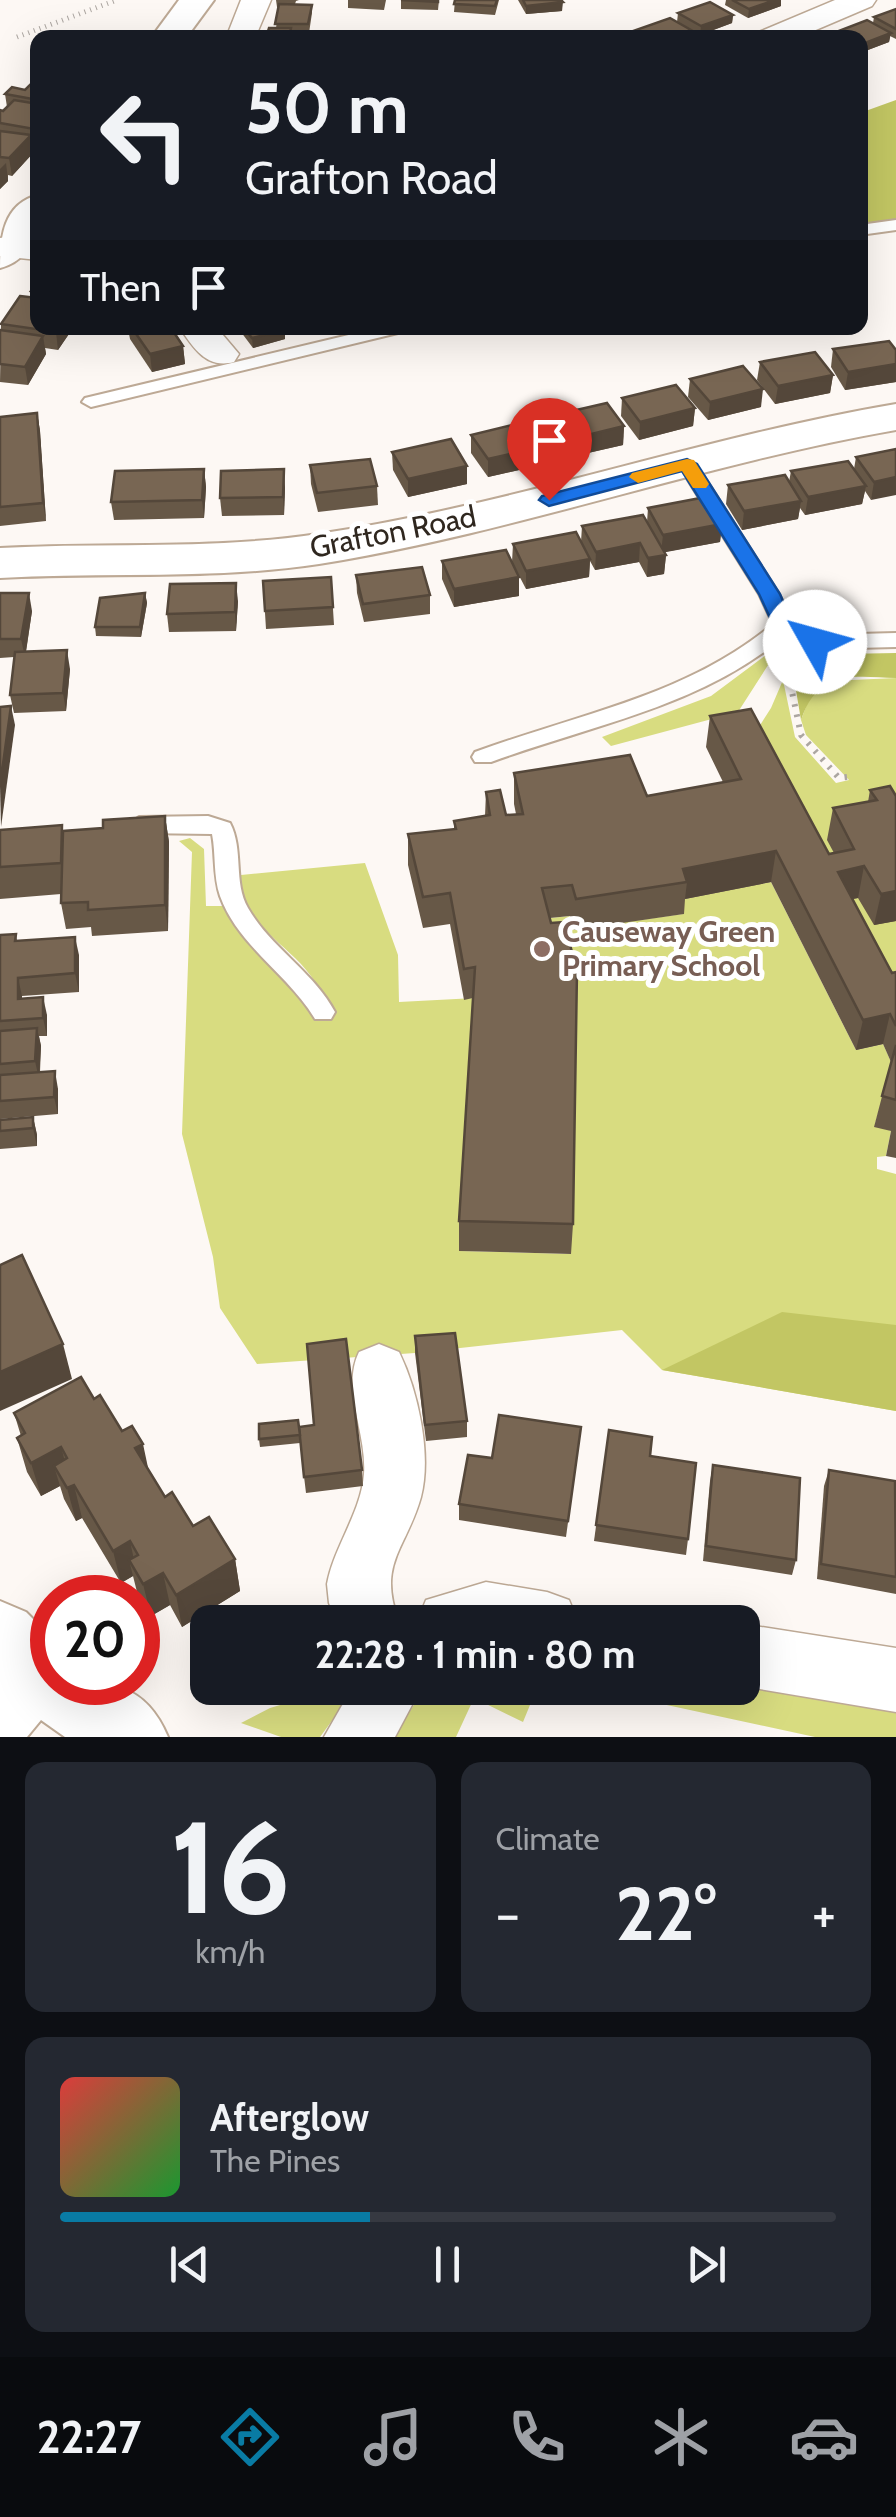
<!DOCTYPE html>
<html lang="en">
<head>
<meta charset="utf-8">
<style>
	body { margin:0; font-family:Cabin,sans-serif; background:#242831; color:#f1f3f6; height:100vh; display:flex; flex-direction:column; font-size:38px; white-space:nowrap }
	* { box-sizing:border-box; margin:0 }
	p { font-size:32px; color:#9ea1a6 }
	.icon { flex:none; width:55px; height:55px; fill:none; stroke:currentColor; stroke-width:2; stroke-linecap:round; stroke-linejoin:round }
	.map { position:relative; height:1737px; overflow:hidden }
	.sheet { display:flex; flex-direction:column; gap:25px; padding:25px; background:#0d0f14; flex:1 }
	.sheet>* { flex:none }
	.hud { position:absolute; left:30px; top:30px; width:838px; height:305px; border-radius:20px; box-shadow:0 10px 40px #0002; background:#171b24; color:#f1f3f6; overflow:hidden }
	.speed { position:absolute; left:30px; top:1575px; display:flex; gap:20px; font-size:50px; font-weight:700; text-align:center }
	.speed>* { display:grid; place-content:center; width:130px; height:130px; border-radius:50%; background:#171b24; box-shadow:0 10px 40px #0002; line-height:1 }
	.speed .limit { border:15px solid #d22; background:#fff; color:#111 }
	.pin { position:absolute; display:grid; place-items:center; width:85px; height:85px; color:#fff; margin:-102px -42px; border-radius:50% 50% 50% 0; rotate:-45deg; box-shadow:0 0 10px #0007 }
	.pin .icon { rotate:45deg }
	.me { position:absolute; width:110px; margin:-55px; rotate:308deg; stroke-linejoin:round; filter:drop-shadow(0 0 8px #0008) }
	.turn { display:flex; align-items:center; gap:35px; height:210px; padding:0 50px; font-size:45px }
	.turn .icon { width:130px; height:130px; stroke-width:2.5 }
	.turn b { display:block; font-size:70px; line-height:85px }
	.then { display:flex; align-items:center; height:95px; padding:0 50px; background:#0003; gap:20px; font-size:38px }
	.big { font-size:75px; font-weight:700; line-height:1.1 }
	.sheet .card { flex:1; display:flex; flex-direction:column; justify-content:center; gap:15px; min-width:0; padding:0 35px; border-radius:20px; background:#242831 }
	.sheet .dial { align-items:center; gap:0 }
	.dial b { font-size:130px; line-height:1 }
	.song { display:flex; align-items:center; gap:30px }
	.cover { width:120px; height:120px; border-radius:15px; background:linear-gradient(135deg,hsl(0 70% 55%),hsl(130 70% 35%)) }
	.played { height:10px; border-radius:5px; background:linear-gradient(90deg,#097ba4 40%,#363941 40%) }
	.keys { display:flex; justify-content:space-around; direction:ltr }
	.heat { display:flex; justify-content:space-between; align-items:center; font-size:55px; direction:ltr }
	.sheet .tiles { flex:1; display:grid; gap:25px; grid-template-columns:1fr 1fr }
	.card:last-child { grid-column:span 2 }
	.trip { position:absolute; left:190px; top:1605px; width:570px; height:100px; border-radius:20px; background:#171b24; box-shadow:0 10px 40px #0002; font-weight:700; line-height:100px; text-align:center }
	.tabs { display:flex; height:160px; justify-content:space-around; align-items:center; background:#090b0e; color:#9ea1a6 }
	.tabs .icon { width:70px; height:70px }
	.tabs .active { color:#097ba4 }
	.tabs b { font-size:45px; color:#f1f3f6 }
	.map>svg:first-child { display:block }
</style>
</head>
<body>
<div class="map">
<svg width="896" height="1737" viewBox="0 0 896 1737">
	<rect width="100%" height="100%" fill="#fdf8f4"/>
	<!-- green -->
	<g fill="#d8dc80">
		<polygon points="774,649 770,662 738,712 611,746 602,737 711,696"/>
		<polygon points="896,678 896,829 828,840 848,880 823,885 753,736 771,708 783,680 795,737 836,783 849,780 806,735 801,720 810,696 829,681"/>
		<path d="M190,838L204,849L206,906H225C242,949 286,972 309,1012L333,1009C322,992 310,972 295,958C270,934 240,914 241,875L365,863L398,955L399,1002L475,998L460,1251L570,1254L541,919L570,916L574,929L683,914L679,900L771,882L856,1050L883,1044L892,1064L875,1124L891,1131L886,1156L877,1157V1169L896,1174V1411L662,1370L622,1330L415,1353L257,1364L220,1308L213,1257L182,1134L192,852L179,841Z"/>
		<polygon points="858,897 896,921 896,1002 832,903"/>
		<polygon points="743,1684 896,1711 896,1737 815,1737 588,1688 742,1688"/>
		<polygon points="338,1688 356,1688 320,1737 281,1737 241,1723 270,1708"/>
		<polygon points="425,1688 537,1688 523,1722 474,1698 456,1737 393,1737"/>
	</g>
	<!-- forest -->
	<g fill="#c2c663">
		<polygon points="896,100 896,220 860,224 860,113"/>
		<path d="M896,653V678C850,676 818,670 801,720L790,655Z"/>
		<polygon points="782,1312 896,1325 896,1411 662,1370"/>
	</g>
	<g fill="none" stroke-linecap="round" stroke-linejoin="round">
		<!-- lane casing -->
		<g stroke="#bda995" stroke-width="4">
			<g id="lane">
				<polygon points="131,32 148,35 150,38 125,38"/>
				<polygon points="896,220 896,230 860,235 860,225"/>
				<polygon points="378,328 405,328 402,332 91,407 82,402 85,398"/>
				<path d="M687,458L696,464L779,594L792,622L818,635L896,633V647L815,649L786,635C701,707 592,725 491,762H475L472,757L475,752C578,714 687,696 773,624L759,594L678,464Z"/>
				<path d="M208,816L230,823C244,850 233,882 248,908C271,948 313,971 335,1012L331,1019H315C288,974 238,946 220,896C213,876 216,854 212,834L139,833L128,825L139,817Z"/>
			</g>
		</g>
		<!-- street casing -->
		<g stroke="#bda995" stroke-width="3">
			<g id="street">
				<polygon points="241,0 271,0 255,38 231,38 228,33"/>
				<polygon points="835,0 876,0 872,6 797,38 755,38 759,32"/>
				<polygon points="6,237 38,240 38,260 0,256 0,238"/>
				<path d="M180,328H217L239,354L234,362C207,369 194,349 180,328Z"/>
				<path d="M379,1344L399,1352C418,1391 432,1454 421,1497C406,1550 377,1563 399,1622H337L329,1603L327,1584C334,1546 361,1513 364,1474C367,1433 341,1389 359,1352Z"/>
				<polygon points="486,1582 547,1592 569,1600 578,1622 417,1622 426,1600"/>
				<polygon points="742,1624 896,1648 896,1712 742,1686"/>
				<polygon points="352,1688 421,1688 395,1737 324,1737"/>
			</g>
		</g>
		<!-- secondary casing -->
		<g stroke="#bda995" stroke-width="4">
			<g id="secondary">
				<polygon points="179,0 214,0 186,38 151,38"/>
				<path d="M38,195C38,226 35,259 0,268C0,238 3,204 38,195Z"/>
				<path d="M896,404V430C701,464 514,533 319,564C214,580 106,572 0,578V548C106,542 213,550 318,534C514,505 701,437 896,404Z"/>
				<path d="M0,1601L26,1612L52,1638V1682C107,1682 144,1680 168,1737H65L41,1720L27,1737H0Z"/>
			</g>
		</g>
		<!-- path-far1 -->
		<polyline stroke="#aca6a1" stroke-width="5" stroke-dasharray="1 5" stroke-linecap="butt" points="17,37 117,0"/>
		<!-- path -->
		<polyline stroke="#aca6a1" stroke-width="6" stroke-dasharray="2.5 8" stroke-linecap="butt" points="786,663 801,735 839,778 847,777"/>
		<!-- lane -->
		<use href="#lane" fill="#fff" fill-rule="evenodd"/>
		<!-- street -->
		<use href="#street" fill="#fff" fill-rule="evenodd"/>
		<!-- secondary -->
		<use href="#secondary" fill="#fff" fill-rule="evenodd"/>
	</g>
	<!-- wall -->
	<g fill="#675847">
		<polygon points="276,0 299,0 296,1 295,4 312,5 312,13 309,33 291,32 291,38 266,38 276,28 279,7 277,7"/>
		<polygon points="348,0 386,0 384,10 348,8"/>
		<polygon points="401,0 439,0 438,10 401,9"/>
		<polygon points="455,0 499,0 495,15 454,12"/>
		<polygon points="518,0 561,0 562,11 526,14"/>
		<polygon points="726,0 781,0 781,6 748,18 725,5"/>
		<polygon points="896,9 896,39 890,36 889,42 860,53 860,38 830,38 831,34 873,23 874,17"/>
		<polygon points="678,13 733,15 732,23 700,35 691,30 691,38 632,38 633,31 677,22"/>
		<polygon points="38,77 38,145 33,146 34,152 12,176 8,175 8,181 0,189 0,110 3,111 7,107 5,94 25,90"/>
		<polygon points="38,281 38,328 73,328 58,350 45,348 46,354 28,385 0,382 1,324 32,297 31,291"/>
		<polygon points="128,328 171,328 183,346 185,364 152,372 130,339"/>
		<polygon points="238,328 283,328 285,330 285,339 253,348"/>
		<polygon points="833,349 896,350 896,382 845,390 831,367"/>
		<polygon points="760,362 833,375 830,393 775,404 757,380"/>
		<polygon points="690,379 761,407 708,420 688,397"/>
		<polygon points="622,398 695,408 693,426 639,440 621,416"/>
		<polygon points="37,413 40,431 46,521 0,526 0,417"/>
		<polygon points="550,416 624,426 623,445 566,458 549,434"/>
		<polygon points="471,435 546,446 546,464 488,477 471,453"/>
		<polygon points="896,449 871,500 865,491 862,504 805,515 800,508 798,519 742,530 726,504 728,485 789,482 791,471 854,469 856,457"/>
		<polygon points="392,452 467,466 467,484 408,497 393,470"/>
		<polygon points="310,465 377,486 378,505 318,512 311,484"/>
		<polygon points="204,469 206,487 204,518 114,520 111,502"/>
		<polygon points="285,487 284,515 222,516 220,498"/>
		<polygon points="648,508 722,524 720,542 664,552 666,555 664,574 647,577 639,562 595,570 590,561 589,577 526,589 512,562 513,544 581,542 582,526 647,522"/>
		<polygon points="442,561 519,596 454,607 442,579"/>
		<polygon points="356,575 430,595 430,614 364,622 357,593"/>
		<polygon points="331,577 334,625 266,629 263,581"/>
		<polygon points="0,593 32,611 26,652 70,669 66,711 14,713 10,695 14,657 0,658"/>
		<polygon points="145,593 147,603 141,637 96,636 95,627"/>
		<polygon points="238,601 236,631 169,632 167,614"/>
		<polygon points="710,716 829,854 834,853 827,840 833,808 868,802 870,790 896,796 896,921 874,925 858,898 852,899 892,973 896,972 896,1158 886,1156 891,1131 874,1127 891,1062 883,1044 856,1050 771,882 685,899 684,914 574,930 570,916 550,918 573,1224 571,1254 459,1251 459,1221 473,998 464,1000 450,924 423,928 408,865 408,834 454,829 454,821 485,816 486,792 506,815 516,814 514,804 514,773 647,796 723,782 706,747"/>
		<polygon points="165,816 169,842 168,931 92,936 91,927 66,929 61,903 61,894 0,899 0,830 63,831 103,828"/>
		<polygon points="16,934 17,941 79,955 79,992 22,996 22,999 47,1015 47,1036 39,1036 41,1046 40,1072 58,1089 58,1114 0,1119 0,935"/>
		<polygon points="33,1117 37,1135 37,1146 0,1149 0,1120"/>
		<polygon points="415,1336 467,1421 467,1437 426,1441 415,1353"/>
		<polygon points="94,1399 122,1431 165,1497 193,1526 235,1559 240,1591 182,1627 170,1605 151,1616 137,1592 133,1576 121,1583 82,1518 76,1521 64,1499 60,1486 41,1496 27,1472 17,1438 21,1436 14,1413"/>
		<polygon points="299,1427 362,1470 363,1486 306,1493 300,1443 260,1447 259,1439"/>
		<polygon points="581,1427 566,1537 459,1520 459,1504 492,1458"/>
		<polygon points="609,1430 650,1456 688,1539 686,1555 594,1541"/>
		<polygon points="713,1465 796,1560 792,1575 703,1561 710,1481"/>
		<polygon points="829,1470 896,1493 896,1594 817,1579 824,1486"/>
	</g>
	<!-- shaded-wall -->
	<g fill="#54473a">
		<polygon points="775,0 781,0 781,6 748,18 749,9"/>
		<polygon points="563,2 562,11 526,14 526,6"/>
		<polygon points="733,15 732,23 700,35 701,26"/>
		<polygon points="691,30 691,38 671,38"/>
		<polygon points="891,33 889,42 860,53 860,45"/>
		<polygon points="38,125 38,145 36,146 34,129"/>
		<polygon points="31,135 34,152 12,176 9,158"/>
		<polygon points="6,163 8,181 0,189 0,169"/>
		<polygon points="59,328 73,328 58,350 56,332"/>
		<polygon points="285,330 285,339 253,348 252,338"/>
		<polygon points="43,336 46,354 28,385 25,367"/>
		<polygon points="183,346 185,364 152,372 150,354"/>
		<polygon points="896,364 896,382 845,390 848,372"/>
		<polygon points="833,375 830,393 775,404 778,386"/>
		<polygon points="763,389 761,407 708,420 710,402"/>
		<polygon points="695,408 693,426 639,440 640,422"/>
		<polygon points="37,413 40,431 46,521 43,503"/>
		<polygon points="624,426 623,445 566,458 567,440"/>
		<polygon points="546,446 546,464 488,477 488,459"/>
		<polygon points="467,466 467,484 408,497 408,479"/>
		<polygon points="204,469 206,487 204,518 202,500"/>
		<polygon points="284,469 285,487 284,515 283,497"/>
		<polygon points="896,477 896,495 871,500 874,482"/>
		<polygon points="866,486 862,504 805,515 808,497"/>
		<polygon points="801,501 798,519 742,530 744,511"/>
		<polygon points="722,524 720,542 661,553 663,535"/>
		<polygon points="640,543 639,562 595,570 596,552"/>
		<polygon points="666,555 664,574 647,577 648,558"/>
		<polygon points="590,559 589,577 526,589 526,571"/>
		<polygon points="519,577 519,596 454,607 454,589"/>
		<polygon points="236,583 238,601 236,631 235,612"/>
		<polygon points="29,593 32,611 25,657 21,639"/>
		<polygon points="145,593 147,603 141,637 140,627"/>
		<polygon points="67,650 70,669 66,711 63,693"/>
		<polygon points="11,706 15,725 1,827 0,786"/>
		<polygon points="165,816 169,842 168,931 165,905"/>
		<polygon points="776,851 771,882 685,899 687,882 683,869"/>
		<polygon points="864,866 858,898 832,903 838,872"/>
		<polygon points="896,891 896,921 874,925 881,894"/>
		<polygon points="75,937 79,955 79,992 75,973"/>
		<polygon points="18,978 22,996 22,1017 18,999"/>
		<polygon points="43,997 47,1015 47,1036 43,1018"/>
		<polygon points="890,1014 883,1044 856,1050 863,1020"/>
		<polygon points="37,1028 41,1046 39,1079 35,1061"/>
		<polygon points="55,1071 58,1089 58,1114 54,1097"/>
		<polygon points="33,1117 37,1135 37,1146 33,1128"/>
		<polygon points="63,1344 72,1379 0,1411 0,1372"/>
		<polygon points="143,1444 150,1477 135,1448"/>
		<polygon points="61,1447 70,1480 54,1466 60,1486 41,1496 31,1463"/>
		<polygon points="74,1485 82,1518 76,1521 67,1488"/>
		<polygon points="130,1541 137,1574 129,1560 133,1576 121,1583 113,1551"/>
		<polygon points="235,1559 240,1591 182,1627 176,1595"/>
		<polygon points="163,1573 170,1605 151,1616 143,1584"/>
	</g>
	<!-- building -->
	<g fill="#786653" stroke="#54473a" stroke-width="2.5">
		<polygon points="401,0 438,0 438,2"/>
		<polygon points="455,0 497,0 495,6 454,4"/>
		<polygon points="523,0 561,0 563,2 526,6"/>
		<polygon points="732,0 775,0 749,9"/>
		<polygon points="710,2 733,15 701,26 678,13"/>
		<polygon points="279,4 312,5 308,24 275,24"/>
		<polygon points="896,9 896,29 874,17"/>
		<polygon points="670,18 691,30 671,38 644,38 633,31"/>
		<polygon points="867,20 891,33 860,45 860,38 838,38 831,34"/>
		<polygon points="269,28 291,28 289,38 266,38"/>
		<polygon points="615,34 618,38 590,38"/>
		<polygon points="38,77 38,100 5,94 12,87 25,90"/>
		<polygon points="14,100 38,104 38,125 34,129 0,123 0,110 3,111"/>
		<polygon points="0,131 31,135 9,158 0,157"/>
		<polygon points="38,281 38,292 31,291"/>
		<polygon points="20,296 38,298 38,328 59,328 56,332 1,324"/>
		<polygon points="132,328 171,328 183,346 150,354"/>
		<polygon points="244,328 283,328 285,330 252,338"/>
		<polygon points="0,330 43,336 25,367 0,364"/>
		<polygon points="889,341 896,350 896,364 848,372 833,349"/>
		<polygon points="815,352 833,375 778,386 760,362"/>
		<polygon points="743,366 763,389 710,402 690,379"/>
		<polygon points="676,385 695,408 640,422 622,398"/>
		<polygon points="607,403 624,426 567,440 550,416"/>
		<polygon points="37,413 43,503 0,507 0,417"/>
		<polygon points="529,421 546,446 488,459 471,435"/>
		<polygon points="451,439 467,466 408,479 392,452"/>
		<polygon points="896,449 896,477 874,482 856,457"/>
		<polygon points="370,459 377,486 317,493 310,465"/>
		<polygon points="848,461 866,486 808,497 791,471"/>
		<polygon points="204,469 202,500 111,502 115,471"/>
		<polygon points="284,469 283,497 220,498 221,471"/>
		<polygon points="785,475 801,501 744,511 728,485"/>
		<polygon points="706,497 722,524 663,535 648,508"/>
		<polygon points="643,515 666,555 648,558 640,543 596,552 582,526"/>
		<polygon points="576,532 590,559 526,571 513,544"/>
		<polygon points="506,550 519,577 454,589 442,561"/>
		<polygon points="422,567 430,595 363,604 356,575"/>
		<polygon points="331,577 333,607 265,611 263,581"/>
		<polygon points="236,583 235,612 167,614 170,584"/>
		<polygon points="0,593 29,593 21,639 0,639"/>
		<polygon points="145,593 140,627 95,627 100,598"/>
		<polygon points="67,650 63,693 10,695 15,652"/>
		<polygon points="11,706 0,786 0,707"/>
		<polygon points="751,709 829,854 854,849 833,808 877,800 870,790 890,786 896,796 896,891 881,894 864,866 838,872 892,973 896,972 896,1026 890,1014 863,1020 776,851 683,869 687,882 576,899 572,885 542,888 551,923 564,922 577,971 573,1224 459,1221 475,967 464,969 450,893 423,897 408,834 456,829 454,821 490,815 486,792 500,790 506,815 523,814 514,773 630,755 647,796 741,779 710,716"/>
		<polygon points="165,816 165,905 88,910 88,902 61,903 63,831 103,828 103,820"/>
		<polygon points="62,825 61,863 0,867 0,830"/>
		<polygon points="16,934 15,941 75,937 75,973 18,978 18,999 43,997 43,1018 0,1021 0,935"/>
		<polygon points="37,1028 35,1061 0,1064 0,1031"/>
		<polygon points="896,1045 896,1100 882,1096"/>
		<polygon points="55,1071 54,1097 0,1101 0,1075"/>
		<polygon points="33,1117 33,1128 0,1131 0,1120"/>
		<polygon points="22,1255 63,1344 0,1372 0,1265"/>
		<polygon points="455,1333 467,1421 425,1425 415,1336"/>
		<polygon points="346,1339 362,1470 304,1477 299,1427 314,1425 307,1344"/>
		<polygon points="81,1377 94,1399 100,1395 122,1431 132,1426 143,1444 135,1448 165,1497 172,1492 193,1526 209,1517 235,1559 176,1595 163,1573 143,1584 129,1560 138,1555 130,1541 113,1551 74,1485 67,1488 54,1466 67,1458 61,1447 31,1463 17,1438 25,1433 14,1413"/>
		<polygon points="499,1415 581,1427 568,1521 459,1504 468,1455 492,1458"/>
		<polygon points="298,1420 300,1435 259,1439 259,1424"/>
		<polygon points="609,1430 652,1437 650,1456 696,1463 688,1539 596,1525"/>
		<polygon points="713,1465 800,1478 796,1560 706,1546"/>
		<polygon points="829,1470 895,1481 896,1577 821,1564"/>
	</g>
	<!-- route -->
	<polygon fill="#1a73e8" stroke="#114b97" stroke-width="2.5" points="687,459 697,464 780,594 792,622 823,637 826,642 823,647 808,647 776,631 759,594 682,471 549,506 539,500 542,496"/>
	<!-- slow -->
	<polygon fill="#f59e0b" points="687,459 694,460 709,484 706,488 693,488 682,471 638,483 629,477 632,473"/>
	<!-- markers -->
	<circle fill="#8d6e63" stroke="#fff" stroke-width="4" cx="542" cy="949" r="10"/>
	<g text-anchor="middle" stroke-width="10" stroke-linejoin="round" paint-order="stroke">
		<!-- street labels -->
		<g font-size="30" fill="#2f271f" stroke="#fff">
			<text transform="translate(393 532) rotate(-11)" y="10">Grafton Road</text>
		</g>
		<!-- education labels -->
		<g font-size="30" font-weight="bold" fill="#785e54" stroke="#fff" text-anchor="start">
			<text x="562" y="942">Causeway Green<tspan x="562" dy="34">Primary School</tspan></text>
		</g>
	</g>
</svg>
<div class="speed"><div class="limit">20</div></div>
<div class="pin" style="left:549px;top:500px;background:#d93025"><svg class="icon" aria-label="arrive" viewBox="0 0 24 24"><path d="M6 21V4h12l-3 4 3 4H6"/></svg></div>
<svg class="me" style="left:815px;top:642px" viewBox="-20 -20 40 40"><circle r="19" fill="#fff"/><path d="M0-13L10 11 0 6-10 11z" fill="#1a73e8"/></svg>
<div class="trip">22:28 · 1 min · 80 m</div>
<div class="hud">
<div class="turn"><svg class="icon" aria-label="left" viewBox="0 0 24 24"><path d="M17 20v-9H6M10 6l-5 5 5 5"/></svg><div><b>50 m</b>Grafton Road</div></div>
<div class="then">Then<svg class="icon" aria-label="arrive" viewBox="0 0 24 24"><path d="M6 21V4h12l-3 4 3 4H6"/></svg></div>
</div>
</div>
<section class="sheet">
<div class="tiles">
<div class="card dial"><b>16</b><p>km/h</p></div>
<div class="card"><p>Climate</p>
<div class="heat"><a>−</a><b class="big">22°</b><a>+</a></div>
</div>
<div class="card">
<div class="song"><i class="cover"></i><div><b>Afterglow</b><p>The Pines</p></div></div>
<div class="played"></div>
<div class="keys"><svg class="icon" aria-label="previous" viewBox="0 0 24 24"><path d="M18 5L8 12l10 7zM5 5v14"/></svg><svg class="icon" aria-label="pause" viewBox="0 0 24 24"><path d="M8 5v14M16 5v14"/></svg><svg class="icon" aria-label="next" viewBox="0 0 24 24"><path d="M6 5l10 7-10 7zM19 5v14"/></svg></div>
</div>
</div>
</section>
<nav class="tabs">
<b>22:27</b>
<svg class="icon active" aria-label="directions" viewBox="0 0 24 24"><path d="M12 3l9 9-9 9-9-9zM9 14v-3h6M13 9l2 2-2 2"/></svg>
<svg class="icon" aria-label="music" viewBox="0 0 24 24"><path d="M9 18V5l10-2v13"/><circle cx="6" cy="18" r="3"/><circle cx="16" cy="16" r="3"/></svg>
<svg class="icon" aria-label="phone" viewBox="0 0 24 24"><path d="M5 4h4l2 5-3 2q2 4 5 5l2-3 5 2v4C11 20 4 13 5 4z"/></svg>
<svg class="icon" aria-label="climate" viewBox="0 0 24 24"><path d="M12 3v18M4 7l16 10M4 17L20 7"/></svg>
<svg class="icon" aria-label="car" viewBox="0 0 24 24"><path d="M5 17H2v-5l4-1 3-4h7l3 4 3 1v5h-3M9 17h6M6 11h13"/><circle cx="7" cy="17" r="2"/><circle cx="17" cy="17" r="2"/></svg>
</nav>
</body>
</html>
